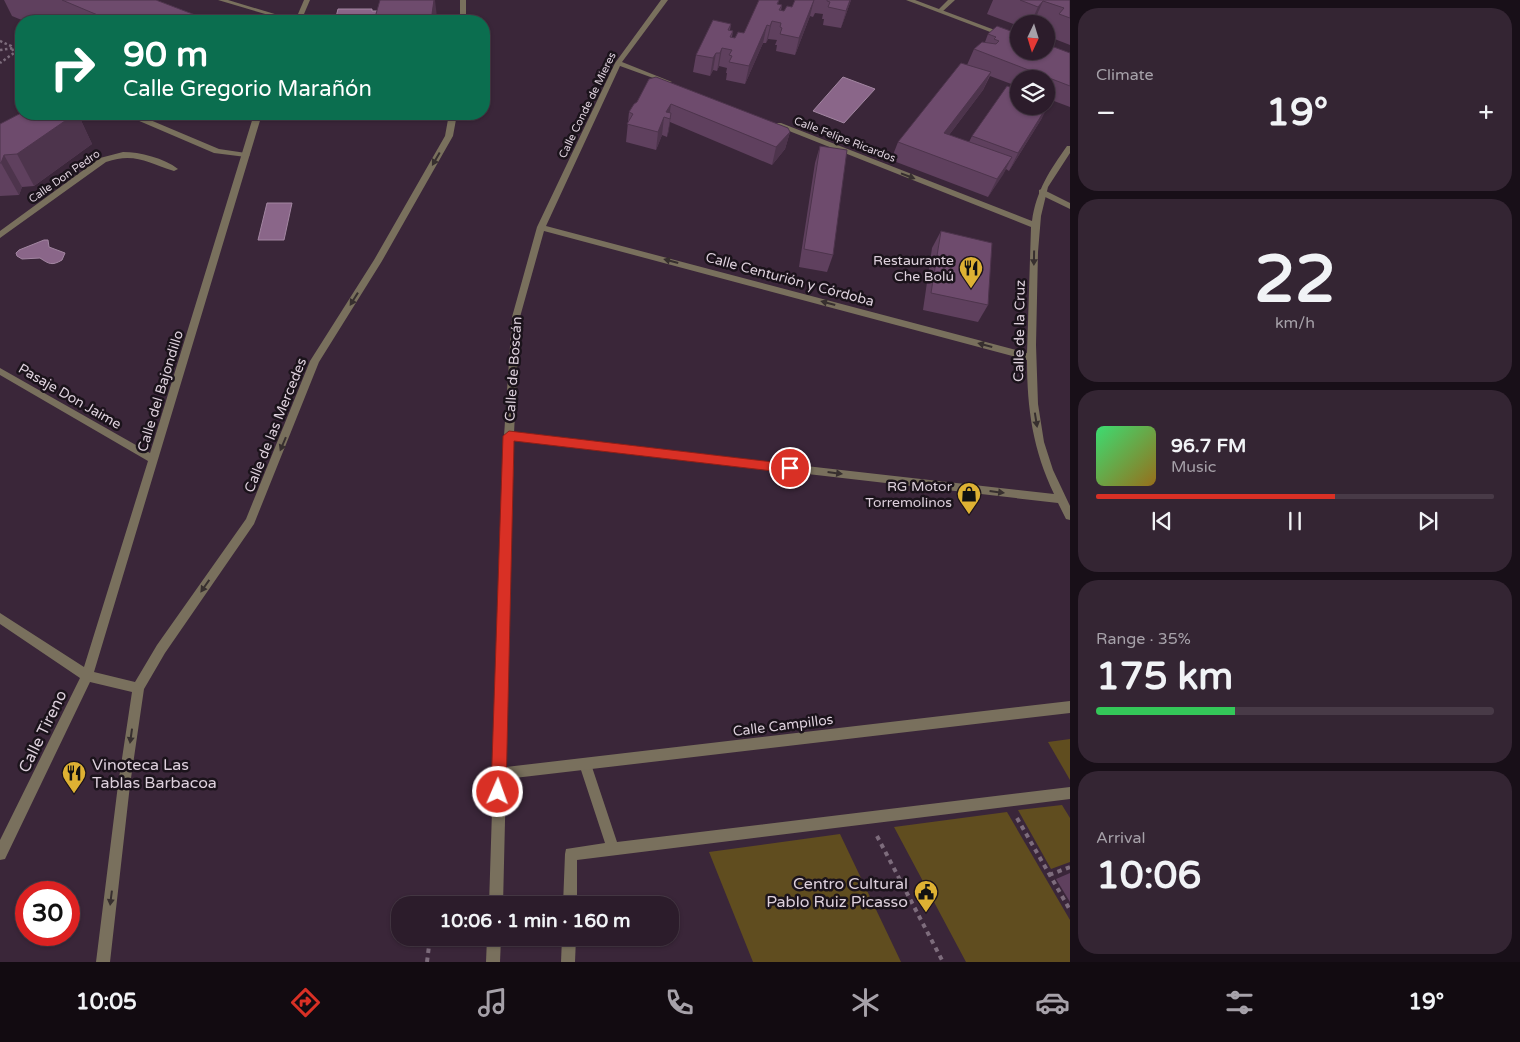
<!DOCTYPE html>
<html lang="en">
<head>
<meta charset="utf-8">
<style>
	body { margin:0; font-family:"Varela Round",sans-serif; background:#342533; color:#f1f3f6; height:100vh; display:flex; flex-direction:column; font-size:19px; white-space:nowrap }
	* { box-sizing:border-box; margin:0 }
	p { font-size:16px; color:#a6a1a9 }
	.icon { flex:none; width:28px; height:28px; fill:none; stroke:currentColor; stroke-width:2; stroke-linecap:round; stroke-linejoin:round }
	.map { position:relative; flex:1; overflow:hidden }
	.sheet { display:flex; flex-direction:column; gap:8px; padding:8px; background:#180f18; width:450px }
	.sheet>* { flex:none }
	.guide { position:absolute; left:15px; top:15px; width:475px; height:105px; border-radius:20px; box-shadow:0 1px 4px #0004,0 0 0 1px #483a47; background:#0b6e4f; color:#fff; overflow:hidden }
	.needle { width:32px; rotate:184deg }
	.fabs { position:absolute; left:1010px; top:15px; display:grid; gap:10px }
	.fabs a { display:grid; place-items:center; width:45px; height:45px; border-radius:50%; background:#2c1c2b; box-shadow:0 1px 4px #0004,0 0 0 1px #483a47; font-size:25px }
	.speed { position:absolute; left:15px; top:881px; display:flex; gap:10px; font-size:25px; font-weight:700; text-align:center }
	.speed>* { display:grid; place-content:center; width:65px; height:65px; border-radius:50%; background:#2c1c2b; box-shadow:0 1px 4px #0004,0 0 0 1px #483a47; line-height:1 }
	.speed .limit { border:8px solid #d22; background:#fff; color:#111 }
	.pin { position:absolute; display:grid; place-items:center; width:42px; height:42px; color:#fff; margin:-21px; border:2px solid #fff; border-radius:50%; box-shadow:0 1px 5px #0007 }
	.me { position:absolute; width:55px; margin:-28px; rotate:2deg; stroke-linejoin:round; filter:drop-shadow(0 0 4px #0008) }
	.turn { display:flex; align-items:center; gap:18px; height:105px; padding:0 25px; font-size:22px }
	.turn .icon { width:65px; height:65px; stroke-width:2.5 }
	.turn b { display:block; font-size:35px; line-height:42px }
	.big { font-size:38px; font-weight:700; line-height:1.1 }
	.sheet .tile { flex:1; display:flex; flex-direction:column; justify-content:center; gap:8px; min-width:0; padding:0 18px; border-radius:20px; background:#342533 }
	.sheet .dial { align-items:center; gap:0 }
	.dial b { font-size:65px; line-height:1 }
	.song { display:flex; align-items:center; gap:15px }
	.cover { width:60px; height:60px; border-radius:8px; background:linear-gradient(135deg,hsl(140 70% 55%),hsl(40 70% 35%)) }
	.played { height:5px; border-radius:2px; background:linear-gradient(90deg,#d93025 60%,#483a47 60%) }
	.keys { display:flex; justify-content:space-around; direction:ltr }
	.heat { display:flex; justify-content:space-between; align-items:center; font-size:28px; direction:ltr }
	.charge { height:8px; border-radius:4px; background:linear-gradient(90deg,#34c759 35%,#483a47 0) }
	.trip { position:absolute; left:391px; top:896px; width:288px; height:50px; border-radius:20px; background:#2c1c2b; box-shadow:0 1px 4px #0004,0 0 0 1px #483a47; font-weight:700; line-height:50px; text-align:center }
	.tab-bar { display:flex; height:80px; justify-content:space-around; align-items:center; background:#120b11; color:#a6a1a9 }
	.tab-bar .icon { width:35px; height:35px }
	.tab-bar .selected { color:#d93025 }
	.tab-bar b { font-size:22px; color:#f1f3f6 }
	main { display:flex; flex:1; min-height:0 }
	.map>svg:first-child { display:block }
</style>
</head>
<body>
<main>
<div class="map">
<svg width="1070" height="962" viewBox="0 0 1070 962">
	<rect width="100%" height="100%" fill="#3a2639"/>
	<!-- green -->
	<g fill="#604d1f">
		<polygon points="1070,739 1070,780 1048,742"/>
		<polygon points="1062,805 1070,818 1070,862 1051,869 1018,810"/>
		<polygon points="1007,812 1070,920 1070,962 966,962 894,827"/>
		<polygon points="840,834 901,962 753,962 709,852"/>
	</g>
	<!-- water -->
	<g fill="#8a6689" stroke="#a386a2">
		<polygon points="338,9 372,9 372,11 378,11 379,18 374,18 373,21 335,21"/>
		<polygon points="843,77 875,89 844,123 813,111"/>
		<polygon points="267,203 292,203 284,240 258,240"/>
		<path d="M44,240H48L49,247L65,253L62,260C52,266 49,264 40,258L22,259L17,256L16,253L19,250Z"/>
	</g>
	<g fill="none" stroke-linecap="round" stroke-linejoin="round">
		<!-- path-far1 -->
		<g stroke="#7d6c7c" stroke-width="2.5" stroke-dasharray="2.5 2.5" stroke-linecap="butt">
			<polyline points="0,41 11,46 14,53 0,63"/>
			<polyline points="0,50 21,47"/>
		</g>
		<!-- path -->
		<g stroke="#7d6c7c" stroke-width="4" stroke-dasharray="4.5 4.5" stroke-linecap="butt">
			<polyline points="1017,818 1070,910"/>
			<polyline points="877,836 943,962"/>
			<polyline points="1049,875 1070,867"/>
			<polyline points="427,962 430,938"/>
		</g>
		<!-- service -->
		<g fill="#79705d" fill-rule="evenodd">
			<polygon points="218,0 228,0 298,21 289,21"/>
			<polygon points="130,114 136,114 219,149 246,153 250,155 246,157 214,153 130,117"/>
			<polygon points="585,758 589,760 591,764 617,842 1070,787 1070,799 577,860 577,905 563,905 565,854 566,849 605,843 579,764 581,760"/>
			<polygon points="562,938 576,938 575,962 561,962"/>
		</g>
		<!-- pedestrian -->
		<g fill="#79705d" fill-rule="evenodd">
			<polygon points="948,0 955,0 942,12 938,12 938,10"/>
			<polygon points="1042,189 1070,203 1070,209 1039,194 1039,190"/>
		</g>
		<!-- minor -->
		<g fill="#79705d" fill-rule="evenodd">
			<polygon points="304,0 310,0 301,21 295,21"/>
			<rect x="460" y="0" width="6" height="21"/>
			<path d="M661,0H668L622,62L672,82L667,83L620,66L546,226L1027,353L1031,227L774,125L778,123H781L1032,221C1036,191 1050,170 1067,146H1070V153L1048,187L1041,216L1038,252L1036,345L1038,404L1044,442L1053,470L1070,506V520L1066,519L1058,503L514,440L506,767L1070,701V713L506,779L503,905H489L504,436L512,317L537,227L615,63ZM544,231L1027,360C1027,409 1033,450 1054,494L514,433L520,317Z"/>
			<polygon points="906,0 915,0 1019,39 1019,43"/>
			<polygon points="254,114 262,114 94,672 135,682 157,645 246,519 310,361 374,260 445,136 449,114 457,114 453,136 382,261 319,362 254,524 165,653 144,689 130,785 110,962 96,962 118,785 132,692 90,682 5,859 0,860 0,840 80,678 0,624 0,613 84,667 148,461 0,375 0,368 150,453"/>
			<path d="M123,152C140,152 164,158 178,169L174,171C147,163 135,152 106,162L0,238V231L100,158Z"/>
			<polygon points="487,938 501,938 500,962 486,962"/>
		</g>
	</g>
	<!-- wall -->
	<g fill="#5f405e">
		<polygon points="4,0 156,0 211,21 24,21 12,16"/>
		<polygon points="779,0 778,4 782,5 781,11 784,11 792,7 795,0 851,0 841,28 823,25 824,19 822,19 823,14 815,13 813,17 810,16 795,55 776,51 777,45 775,45 777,40 768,39 766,43 763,43 745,84 726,80 727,73 726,73 727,68 719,66 717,71 713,70 710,76 693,72 696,55 731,24 730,30 733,31 732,37 735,38 744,33"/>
		<polygon points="993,0 1070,0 1070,45 1047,36 1051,30 1046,29 1046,24 1019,24 1019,26 987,14"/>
		<polygon points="988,34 1070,53 1070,107 1046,98 1046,79 1019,79 1019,87 990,76 983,90 949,135 969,142 972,136 1042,118 1009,171 1006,169 988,197 891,160 898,142 967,65 974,49 985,42"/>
		<polygon points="649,79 790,132 785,149 772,165 670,122 667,137 662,135 656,150 626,142 629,112 637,102"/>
		<polygon points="21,114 78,114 92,144 34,186 22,187 19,195 0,196 0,124"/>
		<polygon points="820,146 833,255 827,272 799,267 815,163"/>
		<polygon points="941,231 988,305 978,322 923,310 932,248"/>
		<polygon points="1070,873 1070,902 1056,879"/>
	</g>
	<!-- shaded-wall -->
	<g fill="#4d344c">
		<polygon points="434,0 435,0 437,17 436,21 431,21"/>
		<polygon points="814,0 810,16 795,55 799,38"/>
		<polygon points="850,0 851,0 841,28 846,11"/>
		<polygon points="1043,1 1033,24 1030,24 1038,7"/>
		<polygon points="772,21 768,39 766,43 770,26"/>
		<polygon points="767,25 763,43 745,84 749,66"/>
		<polygon points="722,48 719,66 717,71 720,53"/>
		<polygon points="716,53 713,70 710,76 713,58"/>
		<polygon points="991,72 983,90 937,151 944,133"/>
		<polygon points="1051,100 1042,118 1009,171 1018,153"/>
		<polygon points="671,104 669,119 666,112"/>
		<polygon points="671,113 669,131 667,137"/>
		<polygon points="75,114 78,114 92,144 34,186 17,154"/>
		<polygon points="664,117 662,135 656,150 658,132"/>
		<polygon points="790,132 785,149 772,165 776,147"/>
		<polygon points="4,155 22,187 19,195 1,163"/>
		<polygon points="1012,157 1003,175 988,197 997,179"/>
	</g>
	<!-- building -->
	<g fill="#6e4b6d" stroke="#4d344c">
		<polygon points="62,0 156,0 211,21 91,21 100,16"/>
		<polygon points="380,0 434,0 431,21 374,21"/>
		<polygon points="759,0 779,0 777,4 782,5 779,10 784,11 787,6 792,7 795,0 814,0 799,38 780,34 782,28 780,27 781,23 772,21 770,26 767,25 749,66 729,62 732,56 729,55 732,50 722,48 720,53 716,53 713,58 696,55 713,20 731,24 728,30 733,31 730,37 735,38 738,32 744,33"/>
		<polygon points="827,0 850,0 846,11 828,7 830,2 827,1"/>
		<polygon points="1020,0 1070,0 1070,18 1059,14 1064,8 1043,1 1038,7"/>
		<polygon points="997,26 1019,34 1019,51 1046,51 1046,44 1070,53 1070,86 974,49 982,42 996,44 999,41 994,39 996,37 988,34"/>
		<polygon points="961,63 991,72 944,133 1012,157 997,179 898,142"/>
		<polygon points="656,77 788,128 790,132 776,147 671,104 666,112 671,113 670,119 664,117 658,132 627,124 633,114 629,112 634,104 637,102 649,79"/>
		<polygon points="1007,86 1019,90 1019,106 1046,106 1046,99 1051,100 1018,153 972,136"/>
		<polygon points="21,113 75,114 17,154 4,155 1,163 0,163 0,124"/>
		<polygon points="820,146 847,150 833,255 804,249"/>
		<polygon points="941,231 992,243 988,305 931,293"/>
	</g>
	<!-- one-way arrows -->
	<defs><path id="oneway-solid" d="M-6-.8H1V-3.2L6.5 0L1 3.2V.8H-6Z" transform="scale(1.25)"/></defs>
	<g fill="#372f2f">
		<use href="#oneway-solid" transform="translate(436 159) rotate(120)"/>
		<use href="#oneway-solid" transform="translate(908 176) rotate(21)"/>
		<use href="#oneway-solid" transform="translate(1034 258) rotate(91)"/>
		<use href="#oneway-solid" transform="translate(671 261) rotate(-165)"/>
		<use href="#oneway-solid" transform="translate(354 299) rotate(122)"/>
		<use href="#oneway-solid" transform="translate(828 303) rotate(-165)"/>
		<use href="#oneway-solid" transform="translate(985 345) rotate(-165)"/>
		<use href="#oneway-solid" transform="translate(1036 420) rotate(81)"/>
		<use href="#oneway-solid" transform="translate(283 444) rotate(113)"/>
		<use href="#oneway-solid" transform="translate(835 473) rotate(7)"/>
		<use href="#oneway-solid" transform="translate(997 492) rotate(7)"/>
		<use href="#oneway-solid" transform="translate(205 586) rotate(125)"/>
		<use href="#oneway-solid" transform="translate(131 736) rotate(98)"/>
		<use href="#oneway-solid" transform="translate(111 898) rotate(97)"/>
	</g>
	<!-- route -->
	<polygon fill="#d93025" stroke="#8d1f18" points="509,431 790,464 796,468 790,473 514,441 506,792 503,797 498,799 494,797 491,792 503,436"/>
	<!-- icons -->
	<defs>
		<g id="restaurant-pin" transform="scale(1.25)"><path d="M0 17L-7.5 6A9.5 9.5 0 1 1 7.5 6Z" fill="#deb133" stroke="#1b131b"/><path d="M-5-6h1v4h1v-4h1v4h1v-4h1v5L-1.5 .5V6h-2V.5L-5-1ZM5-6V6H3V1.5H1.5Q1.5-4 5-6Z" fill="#111"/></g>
		<g id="shop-pin" transform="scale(1.25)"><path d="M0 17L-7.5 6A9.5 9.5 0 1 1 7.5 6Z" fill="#deb133" stroke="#1b131b"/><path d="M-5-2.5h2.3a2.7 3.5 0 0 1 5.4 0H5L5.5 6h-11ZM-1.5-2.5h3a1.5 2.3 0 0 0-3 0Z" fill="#111"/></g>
		<g id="civic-pin" transform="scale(1.25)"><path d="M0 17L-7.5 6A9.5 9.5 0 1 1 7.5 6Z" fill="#deb133" stroke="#1b131b"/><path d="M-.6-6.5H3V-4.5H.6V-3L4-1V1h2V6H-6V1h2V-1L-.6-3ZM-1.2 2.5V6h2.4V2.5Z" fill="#111"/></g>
	</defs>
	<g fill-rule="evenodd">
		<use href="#restaurant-pin" x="971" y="268"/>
		<use href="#shop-pin" x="969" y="494"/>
		<use href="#restaurant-pin" x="74" y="773"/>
		<use href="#civic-pin" x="926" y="892"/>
	</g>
	<g text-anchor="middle" stroke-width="5" stroke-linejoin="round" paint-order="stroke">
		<!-- far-street labels -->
		<g font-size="11" fill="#ddd0dc" stroke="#1b131b">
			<text transform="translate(587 105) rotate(-64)" y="4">Calle Conde de Mieres</text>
			<text transform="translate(845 139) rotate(21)" y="4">Calle Felipe Ricardos</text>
			<text transform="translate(64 176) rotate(-35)" y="4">Calle Don Pedro</text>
		</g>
		<!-- poi labels -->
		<g font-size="14" fill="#ddd0dc" stroke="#1b131b" text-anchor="end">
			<text x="954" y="265">Restaurante<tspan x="954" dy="16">Che Bolú</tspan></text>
			<text x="952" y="491">RG Motor<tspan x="952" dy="16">Torremolinos</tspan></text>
		</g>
		<!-- street labels -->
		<g font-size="14" fill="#ddd0dc" stroke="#1b131b">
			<text transform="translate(790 279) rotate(15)" y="5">Calle Centurión y Córdoba</text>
			<text transform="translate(1019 331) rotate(-89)" y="5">Calle de la Cruz</text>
			<text transform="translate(513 369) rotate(-86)" y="5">Calle de Boscán</text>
			<text transform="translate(160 391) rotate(-73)" y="5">Calle del Bajondillo</text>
			<text transform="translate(70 396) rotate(30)" y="5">Pasaje Don Jaime</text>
			<text transform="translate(275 425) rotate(-68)" y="5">Calle de las Mercedes</text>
			<text transform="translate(783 725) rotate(-7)" y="5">Calle Campillos</text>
		</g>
		<!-- near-street labels -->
		<g font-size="16" fill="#ddd0dc" stroke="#1b131b">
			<text transform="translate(42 731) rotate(-64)" y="6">Calle Tireno</text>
		</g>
		<!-- near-poi labels -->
		<g font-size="16" fill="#ddd0dc" stroke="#1b131b" text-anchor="start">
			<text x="92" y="770">Vinoteca Las<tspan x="92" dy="18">Tablas Barbacoa</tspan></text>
			<text x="908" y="889" text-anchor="end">Centro Cultural<tspan x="908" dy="18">Pablo Ruiz Picasso</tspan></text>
		</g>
	</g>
</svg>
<div class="fabs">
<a><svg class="needle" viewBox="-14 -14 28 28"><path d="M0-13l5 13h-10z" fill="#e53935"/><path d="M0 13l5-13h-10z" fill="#a6a1a9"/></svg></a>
<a><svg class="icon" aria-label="layers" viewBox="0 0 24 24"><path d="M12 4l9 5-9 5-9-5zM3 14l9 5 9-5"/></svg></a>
</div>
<div class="speed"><div class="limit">30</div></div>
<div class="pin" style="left:790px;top:468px;background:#d93025"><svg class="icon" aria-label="arrive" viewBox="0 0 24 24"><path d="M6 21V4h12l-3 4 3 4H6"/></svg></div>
<svg class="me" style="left:498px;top:792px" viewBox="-20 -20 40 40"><circle r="17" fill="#d93025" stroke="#fff" stroke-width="3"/><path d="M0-11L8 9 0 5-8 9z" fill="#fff"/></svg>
<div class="trip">10:06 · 1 min · 160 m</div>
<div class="guide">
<div class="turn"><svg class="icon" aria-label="right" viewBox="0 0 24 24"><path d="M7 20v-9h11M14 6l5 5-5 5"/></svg><div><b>90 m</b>Calle Gregorio Marañón</div></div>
</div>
</div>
<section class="sheet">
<div class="tile"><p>Climate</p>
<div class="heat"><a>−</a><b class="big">19°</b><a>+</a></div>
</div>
<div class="tile dial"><b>22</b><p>km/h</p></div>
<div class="tile">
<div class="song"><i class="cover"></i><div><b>96.7 FM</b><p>Music</p></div></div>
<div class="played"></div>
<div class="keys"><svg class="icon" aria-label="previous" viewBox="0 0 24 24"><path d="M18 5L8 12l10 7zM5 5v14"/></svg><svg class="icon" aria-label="pause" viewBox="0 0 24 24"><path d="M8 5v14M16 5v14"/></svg><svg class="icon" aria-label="next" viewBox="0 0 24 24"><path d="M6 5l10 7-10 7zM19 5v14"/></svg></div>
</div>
<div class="tile"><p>Range · 35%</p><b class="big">175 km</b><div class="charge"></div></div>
<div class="tile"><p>Arrival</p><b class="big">10:06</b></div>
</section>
</main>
<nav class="tab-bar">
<b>10:05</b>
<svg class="icon selected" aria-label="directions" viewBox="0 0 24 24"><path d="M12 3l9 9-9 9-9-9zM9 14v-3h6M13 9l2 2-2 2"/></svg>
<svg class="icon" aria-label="music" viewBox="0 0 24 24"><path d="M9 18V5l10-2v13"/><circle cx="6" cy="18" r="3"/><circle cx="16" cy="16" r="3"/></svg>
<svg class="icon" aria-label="phone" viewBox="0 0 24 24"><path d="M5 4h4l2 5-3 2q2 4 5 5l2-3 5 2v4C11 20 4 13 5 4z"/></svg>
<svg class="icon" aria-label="climate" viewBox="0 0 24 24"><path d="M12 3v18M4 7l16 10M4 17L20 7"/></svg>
<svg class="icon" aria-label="car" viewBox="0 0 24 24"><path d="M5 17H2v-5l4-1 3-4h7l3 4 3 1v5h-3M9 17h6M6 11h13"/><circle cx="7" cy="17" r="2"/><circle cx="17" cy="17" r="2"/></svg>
<svg class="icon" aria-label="filters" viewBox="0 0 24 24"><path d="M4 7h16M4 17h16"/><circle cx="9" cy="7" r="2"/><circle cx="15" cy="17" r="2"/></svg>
<b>19°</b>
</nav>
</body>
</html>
